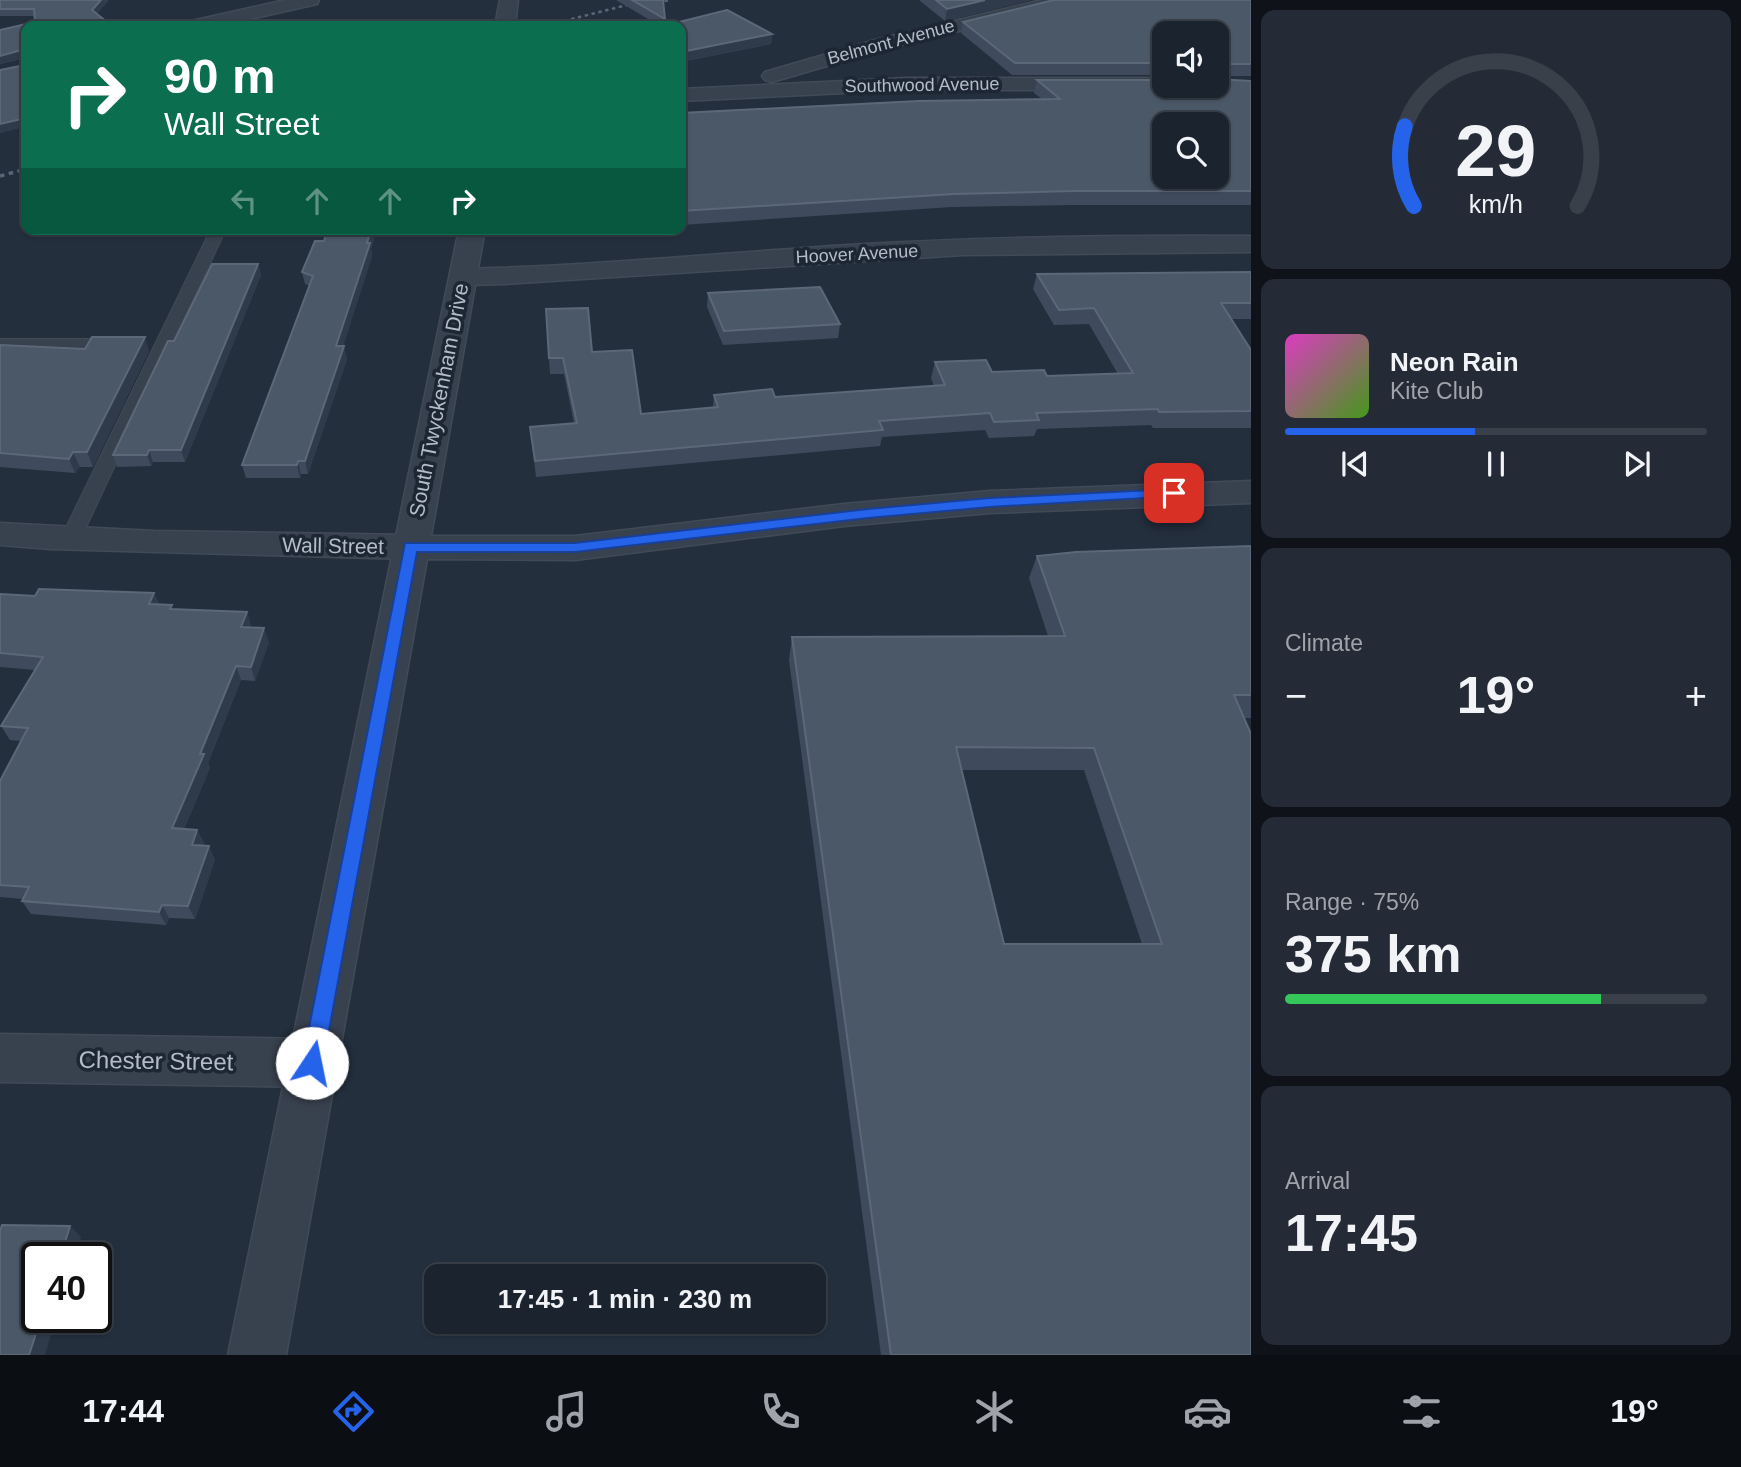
<!DOCTYPE html>
<html lang="en">
<head>
<meta charset="utf-8">
<style>
	body { margin:0; font-family:Helvetica,sans-serif; background:#242b36; color:#f1f3f6; height:100vh; display:flex; flex-direction:column; font-size:26px; white-space:nowrap }
	* { box-sizing:border-box; margin:0 }
	p { font-size:23px; color:#a0a4aa }
	.icon { flex:none; width:38px; height:38px; fill:none; stroke:currentColor; stroke-width:2; stroke-linecap:round; stroke-linejoin:round }
	.map { position:relative; flex:1; overflow:hidden }
	.details { display:flex; flex-direction:column; gap:10px; padding:10px; background:#0f1319; width:490px }
	.details>* { flex:none }
	.guide { position:absolute; left:21px; top:21px; width:665px; height:214px; border-radius:14px; box-shadow:0 2px 5px #0004,0 0 0 2px #39404a; background:#0b6e4f; color:#fff; overflow:hidden }
	.controls { position:absolute; left:1152px; top:21px; display:grid; gap:14px }
	.controls a { display:grid; place-items:center; width:77px; height:77px; border-radius:14px; background:#1b232e; box-shadow:0 2px 5px #0004,0 0 0 2px #39404a; font-size:35px }
	.speed { position:absolute; left:21px; top:1242px; display:flex; gap:14px; font-size:35px; font-weight:700; text-align:center }
	.speed>* { display:grid; place-content:center; width:91px; height:91px; border-radius:50%; background:#1b232e; box-shadow:0 2px 5px #0004,0 0 0 2px #39404a; line-height:1 }
	.speed .limit { border:4px solid #111; border-radius:10px; background:#fff; color:#111 }
	.pin { position:absolute; display:grid; place-items:center; width:60px; height:60px; color:#fff; margin:-30px; border-radius:14px; box-shadow:0 4px 10px #0006 }
	.me { position:absolute; width:77px; margin:-38px; rotate:11deg; stroke-linejoin:round; filter:drop-shadow(0 0 5px #0008) }
	.turn { display:flex; align-items:center; gap:24px; height:147px; padding:0 28px; font-size:32px }
	.turn .icon { width:91px; height:91px; stroke-width:2.5 }
	.turn b { display:block; font-size:49px; line-height:60px }
	.lanes { display:flex; align-items:center; height:66px; padding:0 28px; background:#0003; justify-content:center; gap:35px; direction:ltr }
	.lanes .off { opacity:.35 }
	.big { font-size:52px; font-weight:700; line-height:1.1 }
	.details .widget { flex:1; display:flex; flex-direction:column; justify-content:center; gap:10px; min-width:0; padding:0 24px; border-radius:14px; background:#242b36 }
	.details .dial { align-items:center; gap:0 }
	.dial svg { height:182px; overflow:visible; fill:none; stroke:#39404a; stroke-width:7; stroke-linecap:round; text-anchor:middle }
	.dial text { fill:#f1f3f6; stroke:none }
	.song { display:flex; align-items:center; gap:21px }
	.cover { width:84px; height:84px; border-radius:10px; background:linear-gradient(135deg,hsl(310 70% 55%),hsl(100 70% 35%)) }
	.played { height:7px; border-radius:4px; background:linear-gradient(90deg,#2563eb 45%,#39404a 45%) }
	.keys { display:flex; justify-content:space-around; direction:ltr }
	.heat { display:flex; justify-content:space-between; align-items:center; font-size:38px; direction:ltr }
	.charge { height:10px; border-radius:5px; background:linear-gradient(90deg,#34c759 75%,#39404a 0) }
	.trip { position:absolute; left:424px; top:1264px; width:402px; height:70px; border-radius:14px; background:#1b232e; box-shadow:0 2px 5px #0004,0 0 0 2px #39404a; font-weight:700; line-height:70px; text-align:center }
	.menu { display:flex; height:112px; justify-content:space-around; align-items:center; background:#0b0e12; color:#a0a4aa }
	.menu .icon { width:49px; height:49px }
	.menu .selected { color:#2563eb }
	.menu b { font-size:32px; color:#f1f3f6 }
	main { display:flex; flex:1; min-height:0 }
	.map>svg:first-child { display:block }
</style>
</head>
<body>
<main>
<div class="map">
<svg width="1251" height="1355" viewBox="0 0 1251 1355">
	<rect width="100%" height="100%" fill="#242f3e"/>
	<g fill="none" stroke-linecap="round" stroke-linejoin="round">
		<!-- service casing -->
		<g stroke="#414a57" stroke-width="2">
			<g id="service">
				<polygon points="211,229 226,229 80,540 77,545 63,545 60,540"/>
				<polygon points="0,339 116,339 124,344 116,349 0,349"/>
			</g>
		</g>
		<!-- minor casing -->
		<g stroke="#414a57" stroke-width="3">
			<g id="minor">
				<polygon points="1042,0 1074,0 1072,4 888,48 772,82 765,80 762,76 765,72 875,40"/>
				<polygon points="907,78 1164,78 1164,86 1173,86 1164,90 907,90 681,101 681,89"/>
				<path d="M1251,236V252L963,255L505,284L464,285L455,283L451,277L455,271L464,269C593,266 721,253 849,245C983,237 1117,235 1251,236Z"/>
				<polygon points="0,523 154,531 411,535 423,539 428,547 423,555 411,559 51,549 0,545"/>
				<polygon points="0,1034 312,1039 330,1046 337,1063 330,1080 312,1087 0,1082"/>
			</g>
		</g>
		<!-- tertiary casing -->
		<g stroke="#414a57" stroke-width="3">
			<g id="tertiary">
				<polygon points="285,0 319,0 317,4 219,26 184,26 187,22"/>
				<polygon points="500,0 518,0 515,26 495,26"/>
				<polygon points="459,229 485,229 431,536 575,536 844,504 990,491 1251,481 1251,503 990,513 844,526 575,560 427,559 286,1355 228,1355"/>
			</g>
		</g>
		<!-- service -->
		<use href="#service" fill="#38414e" fill-rule="evenodd"/>
		<!-- minor -->
		<use href="#minor" fill="#38414e" fill-rule="evenodd"/>
		<!-- tertiary -->
		<use href="#tertiary" fill="#38414e" fill-rule="evenodd"/>
		<!-- rail-far1 -->
		<g stroke="#5a6575" stroke-width="2.5" stroke-dasharray="3.5 3.5" stroke-linecap="butt">
			<polyline points="644,6 669,0"/>
			<polyline points="544,26 647,0"/>
		</g>
		<!-- rail -->
		<polyline stroke="#5a6575" stroke-width="3.5" stroke-dasharray="4.5 4.5" stroke-linecap="butt" points="0,176 26,169"/>
	</g>
	<!-- wall -->
	<g fill="#3f4b5c" fill-rule="evenodd">
		<polygon points="0,0 108,0 97,14 112,26 26,26 26,126 0,133 0,70 25,65 25,58 0,64 0,30 35,22 35,16 0,16"/>
		<polygon points="616,0 663,0 664,26 727,10 772,34 771,44 681,62 681,26 660,26"/>
		<polygon points="919,0 1031,0 945,21"/>
		<polygon points="1251,0 1251,76 1216,76 1216,33 1164,33 1164,75 1012,75 961,33 963,22"/>
		<polygon points="1037,80 1251,81 1251,205 1069,205 952,207 681,225 681,113 1042,99 1034,93"/>
		<polygon points="335,229 377,229 371,249 372,256 343,346 347,359 308,474 301,474 300,478 246,478 242,465 310,286 305,284 302,272 324,241 333,234"/>
		<polygon points="258,264 261,275 185,462 153,462 151,466 117,467 113,455 174,341"/>
		<polygon points="1251,272 1251,319 1231,319 1251,350 1251,428 1153,428 1151,425 1037,429 1034,436 989,438 985,430 882,437 880,446 536,477 530,427 574,423 564,374 550,374 546,309 592,352 641,414 713,407 714,395 775,397 934,386 931,378 935,362 992,372 1047,376 1118,374 1089,324 1054,325 1033,289 1037,274"/>
		<polygon points="708,293 840,324 838,338 723,345 707,307"/>
		<polygon points="0,345 149,351 93,467 80,467 75,473 0,467"/>
		<path d="M1251,546V718H1244L1251,1355H881L789,660L792,637L1048,636L1029,578L1037,556ZM961,770H1084L1142,944H1004Z"/>
		<polygon points="154,593 159,604 174,609 247,612 251,627 269,642 255,681 241,680 208,763 210,768 184,829 197,830 204,843 203,846 215,859 195,919 169,918 166,925 31,914 22,901 23,899 0,897 0,781 21,741 10,740 1,726 35,670 0,667 0,594 35,596"/>
	</g>
	<!-- shaded-wall -->
	<g fill="#2f3b4b">
		<polygon points="101,0 109,1 94,17 92,10"/>
		<polygon points="985,0 1031,0 945,21 947,9"/>
		<polygon points="772,34 771,44 681,62 681,52"/>
		<polygon points="25,49 26,57 0,64 0,56"/>
		<polygon points="26,118 26,126 0,133 0,124"/>
		<polygon points="371,229 377,229 371,249 372,256 339,359 336,346"/>
		<polygon points="258,264 261,275 185,462 181,450"/>
		<polygon points="145,337 149,351 93,467 87,452"/>
		<polygon points="344,346 347,359 308,474 305,461"/>
		<polygon points="149,450 153,462 151,466 147,455"/>
		<polygon points="73,452 80,467 75,473 69,459"/>
		<polygon points="298,461 301,474 300,478 297,465"/>
		<polygon points="154,593 160,607 149,604"/>
		<polygon points="247,612 251,626 246,641 241,627"/>
		<polygon points="264,628 269,642 255,681 251,667"/>
		<polygon points="236,666 241,680 208,763 210,768 179,841 172,828 200,754"/>
		<polygon points="197,830 204,843 198,858 192,845"/>
		<polygon points="209,846 215,859 195,919 188,906"/>
		<polygon points="162,905 169,918 166,925 159,912"/>
		<polygon points="70,1226 81,1237 75,1258 60,1258"/>
		<polygon points="41,1318 56,1318 45,1355 29,1355"/>
	</g>
	<!-- building -->
	<g fill="#4b5868" stroke="#5c6777" stroke-width="2" fill-rule="evenodd">
		<polygon points="0,0 101,0 92,10 112,26 26,26 26,118 0,124 0,70 25,65 25,49 0,56 0,30 35,22 34,9 0,9"/>
		<polygon points="632,0 663,0 665,19"/>
		<polygon points="936,0 985,0 947,9"/>
		<polygon points="1054,0 1251,0 1251,64 1220,64 1218,71 1216,71 1216,33 1164,33 1164,63 1015,63 963,22"/>
		<polygon points="727,10 772,34 681,52 681,26 663,26"/>
		<path d="M1216,79L1251,81V191H1073L954,194L681,211V113L919,101L1060,99L1037,80H1164V86H1216ZM1164,124H1216V177H1164Z"/>
		<polygon points="335,229 371,229 367,243 370,243 336,346 344,346 305,461 298,461 297,465 242,465 313,276 302,272 315,241 324,241 326,234 333,234"/>
		<polygon points="212,264 258,264 181,450 149,450 147,455 113,455 168,341 174,341"/>
		<polygon points="1251,272 1251,303 1221,303 1251,350 1251,411 1159,412 1158,409 1036,413 1039,420 994,422 990,413 879,421 883,430 535,461 530,427 577,423 563,358 549,358 546,309 588,308 592,352 632,350 641,414 718,407 714,395 772,389 775,397 945,385 935,362 986,360 992,372 1044,370 1047,376 1133,373 1094,308 1059,310 1037,274"/>
		<polygon points="820,287 840,324 724,331 708,293"/>
		<polygon points="92,337 145,337 87,452 73,452 69,459 0,453 0,345 85,349"/>
		<path d="M1251,546V695H1234L1251,734V1355H891L792,637L1065,636L1037,556L1076,552ZM956,747L1094,748L1162,944H1004Z"/>
		<polygon points="39,589 154,593 149,604 172,605 170,609 247,612 241,627 264,628 251,667 236,666 200,754 204,754 172,828 197,830 192,845 209,846 188,906 162,905 159,912 22,901 29,887 0,885 0,781 28,728 1,726 43,657 0,653 0,594 35,596"/>
		<polygon points="2,1225 70,1226 60,1258 37,1258 37,1318 41,1318 29,1355 0,1355 0,1231"/>
	</g>
	<!-- route -->
	<polygon fill="#2563eb" stroke="#184099" stroke-width="2" points="1174,489 1181,493 1179,496 990,507 868,518 575,552 417,552 323,1063 319,1070 312,1073 305,1070 302,1063 405,543 575,543 868,509 990,498"/>
	<g text-anchor="middle" stroke-width="7" stroke-linejoin="round" paint-order="stroke">
		<!-- far-street labels -->
		<g font-size="18" fill="#b4bcc9" stroke="#1d2633">
			<text transform="translate(891 42) rotate(-15)" y="6">Belmont Avenue</text>
			<text transform="translate(922 85) rotate(-1)" y="6">Southwood Avenue</text>
			<text transform="translate(857 254) rotate(-3)" y="6">Hoover Avenue</text>
		</g>
		<!-- street labels -->
		<g font-size="21" fill="#b4bcc9" stroke="#1d2633">
			<text transform="translate(439 400) rotate(-79)" y="7">South Twyckenham Drive</text>
			<text transform="translate(333 546) rotate(1)" y="7">Wall Street</text>
		</g>
		<!-- near-street labels -->
		<g font-size="24" fill="#b4bcc9" stroke="#1d2633">
			<text transform="translate(156 1061) rotate(1)" y="8">Chester Street</text>
		</g>
	</g>
</svg>
<div class="controls">
<a><svg class="icon" aria-label="sound" viewBox="0 0 24 24"><path d="M4 9h4l5-4v14l-5-4H4zM17 9q2 3 0 6"/></svg></a>
<a><svg class="icon" aria-label="search" viewBox="0 0 24 24"><circle cx="10" cy="10" r="6"/><path d="M15 15l6 6"/></svg></a>
</div>
<div class="speed"><div class="limit">40</div></div>
<div class="pin" style="left:1174px;top:493px;background:#d93025"><svg class="icon" aria-label="arrive" viewBox="0 0 24 24"><path d="M6 21V4h12l-3 4 3 4H6"/></svg></div>
<svg class="me" style="left:312px;top:1063px" viewBox="-20 -20 40 40"><circle r="19" fill="#fff"/><path d="M0-13L10 11 0 6-10 11z" fill="#2563eb"/></svg>
<div class="trip">17:45 · 1 min · 230 m</div>
<div class="guide">
<div class="turn"><svg class="icon" aria-label="right" viewBox="0 0 24 24"><path d="M7 20v-9h11M14 6l5 5-5 5"/></svg><div><b>90 m</b>Wall Street</div></div>
<div class="lanes"><svg class="icon off" aria-label="left" viewBox="0 0 24 24"><path d="M17 20v-9H6M10 6l-5 5 5 5"/></svg><svg class="icon off" aria-label="ahead" viewBox="0 0 24 24"><path d="M12 20V5M6 11l6-6 6 6"/></svg><svg class="icon off" aria-label="ahead" viewBox="0 0 24 24"><path d="M12 20V5M6 11l6-6 6 6"/></svg><svg class="icon" aria-label="right" viewBox="0 0 24 24"><path d="M7 20v-9h11M14 6l5 5-5 5"/></svg></div>
</div>
</div>
<section class="details">
<div class="widget dial"><svg viewBox="0 0 100 80">
<path d="M14 69A42 42 0 1 1 86 69"/>
<path d="M14 69A42 42 0 0 1 10 34" stroke="#2563eb"/>
<text x="50" y="56" font-size="32" font-weight="700">29</text>
<text x="50" y="72" font-size="11">km/h</text>
</svg></div>
<div class="widget">
<div class="song"><i class="cover"></i><div><b>Neon Rain</b><p>Kite Club</p></div></div>
<div class="played"></div>
<div class="keys"><svg class="icon" aria-label="previous" viewBox="0 0 24 24"><path d="M18 5L8 12l10 7zM5 5v14"/></svg><svg class="icon" aria-label="pause" viewBox="0 0 24 24"><path d="M8 5v14M16 5v14"/></svg><svg class="icon" aria-label="next" viewBox="0 0 24 24"><path d="M6 5l10 7-10 7zM19 5v14"/></svg></div>
</div>
<div class="widget"><p>Climate</p>
<div class="heat"><a>−</a><b class="big">19°</b><a>+</a></div>
</div>
<div class="widget"><p>Range · 75%</p><b class="big">375 km</b><div class="charge"></div></div>
<div class="widget"><p>Arrival</p><b class="big">17:45</b></div>
</section>
</main>
<nav class="menu">
<b>17:44</b>
<svg class="icon selected" aria-label="directions" viewBox="0 0 24 24"><path d="M12 3l9 9-9 9-9-9zM9 14v-3h6M13 9l2 2-2 2"/></svg>
<svg class="icon" aria-label="music" viewBox="0 0 24 24"><path d="M9 18V5l10-2v13"/><circle cx="6" cy="18" r="3"/><circle cx="16" cy="16" r="3"/></svg>
<svg class="icon" aria-label="phone" viewBox="0 0 24 24"><path d="M5 4h4l2 5-3 2q2 4 5 5l2-3 5 2v4C11 20 4 13 5 4z"/></svg>
<svg class="icon" aria-label="climate" viewBox="0 0 24 24"><path d="M12 3v18M4 7l16 10M4 17L20 7"/></svg>
<svg class="icon" aria-label="car" viewBox="0 0 24 24"><path d="M5 17H2v-5l4-1 3-4h7l3 4 3 1v5h-3M9 17h6M6 11h13"/><circle cx="7" cy="17" r="2"/><circle cx="17" cy="17" r="2"/></svg>
<svg class="icon" aria-label="filters" viewBox="0 0 24 24"><path d="M4 7h16M4 17h16"/><circle cx="9" cy="7" r="2"/><circle cx="15" cy="17" r="2"/></svg>
<b>19°</b>
</nav>
</body>
</html>
